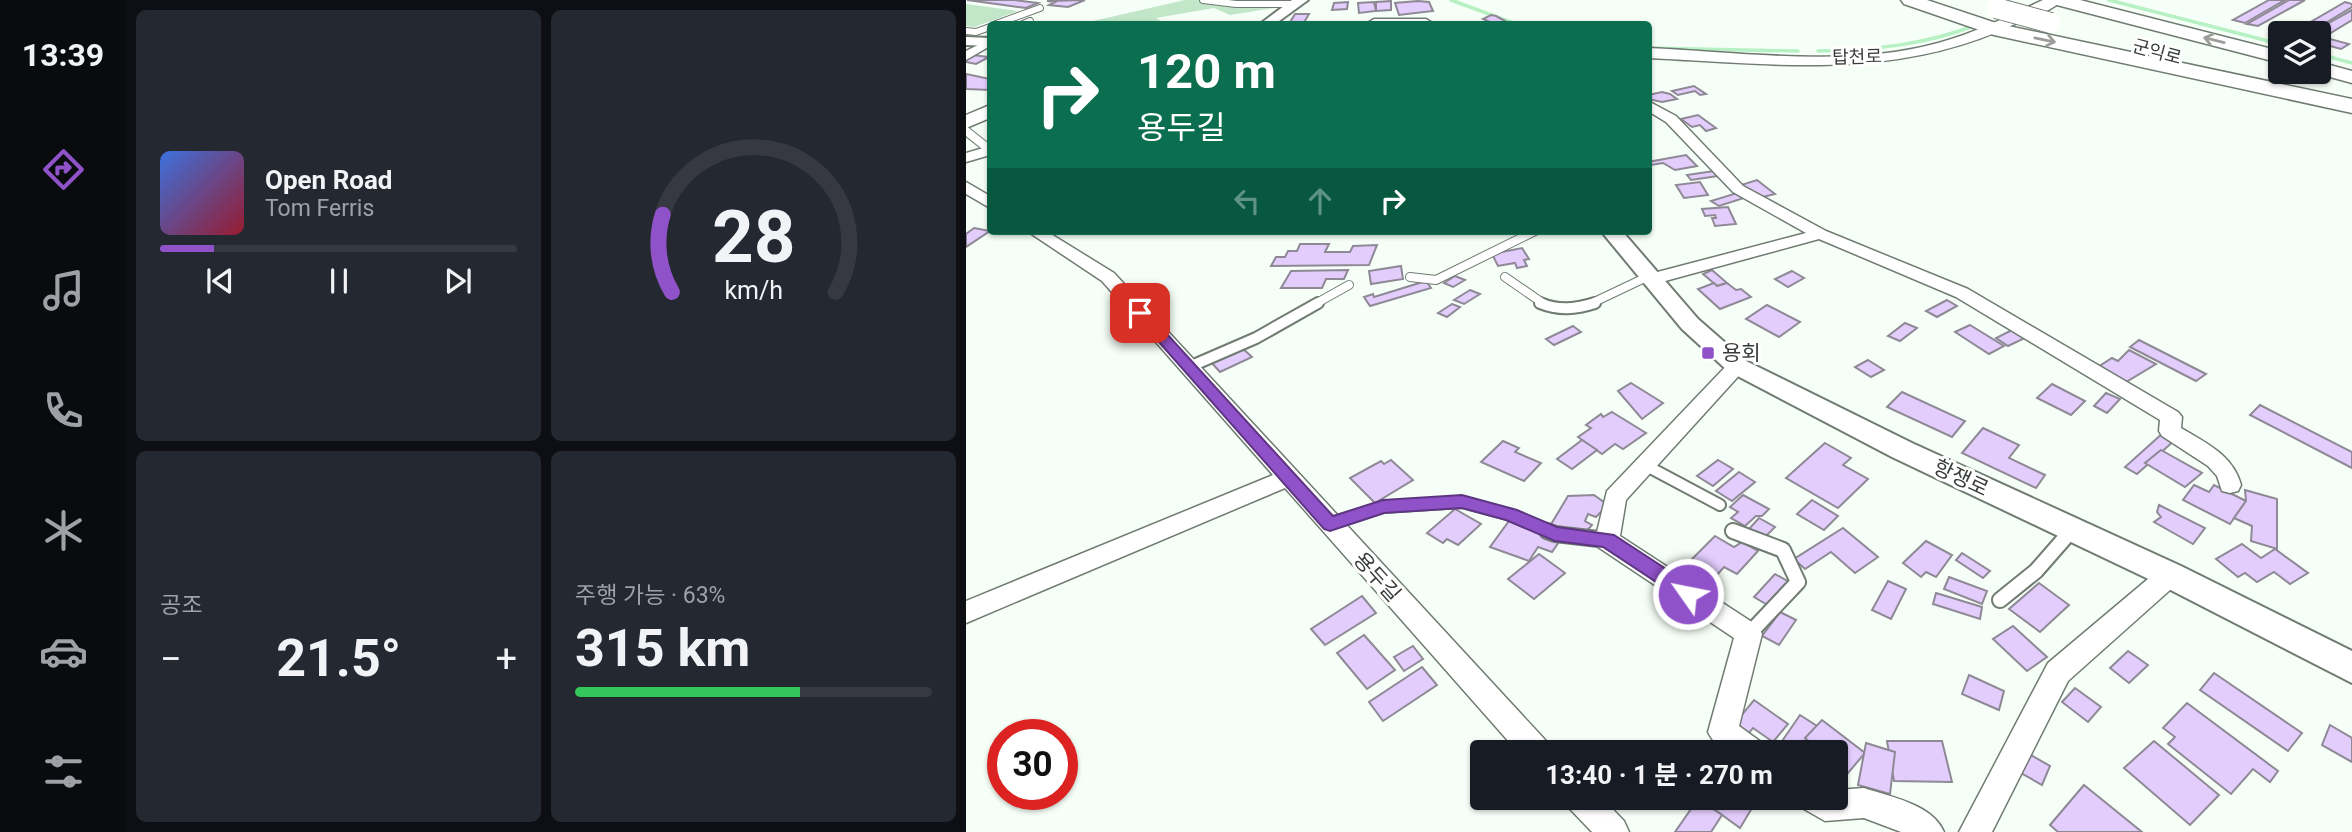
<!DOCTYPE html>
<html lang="ko">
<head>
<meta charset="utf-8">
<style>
	body { margin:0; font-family:Roboto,"Noto Sans KR",sans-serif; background:#242831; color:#f1f3f6; height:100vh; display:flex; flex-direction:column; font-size:26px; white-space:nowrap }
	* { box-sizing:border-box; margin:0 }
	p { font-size:23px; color:#9ea1a6 }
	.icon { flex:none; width:38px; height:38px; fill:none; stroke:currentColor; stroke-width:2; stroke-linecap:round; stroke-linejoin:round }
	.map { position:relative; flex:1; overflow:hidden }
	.sheet { display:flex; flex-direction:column; gap:10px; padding:10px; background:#0d0f14; width:840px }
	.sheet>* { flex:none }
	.guide { position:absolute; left:21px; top:21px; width:665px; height:214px; border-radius:7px; box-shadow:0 2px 5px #0004; background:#0b6e4f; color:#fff; overflow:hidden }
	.tools { position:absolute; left:1302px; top:21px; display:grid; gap:14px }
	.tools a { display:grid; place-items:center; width:63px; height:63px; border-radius:7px; background:#171b24; box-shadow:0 2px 5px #0004; font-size:35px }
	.speed { position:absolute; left:21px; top:719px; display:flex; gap:14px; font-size:35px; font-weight:700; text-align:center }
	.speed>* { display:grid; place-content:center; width:91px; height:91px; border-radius:50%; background:#171b24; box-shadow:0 2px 5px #0004; line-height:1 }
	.speed .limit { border:10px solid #d22; background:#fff; color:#111 }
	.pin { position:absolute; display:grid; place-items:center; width:60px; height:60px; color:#fff; margin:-30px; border-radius:14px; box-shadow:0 4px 10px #0006 }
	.me { position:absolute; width:77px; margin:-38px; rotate:303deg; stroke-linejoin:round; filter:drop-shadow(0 0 5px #0008) }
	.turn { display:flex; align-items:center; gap:24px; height:147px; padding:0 35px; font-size:32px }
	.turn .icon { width:91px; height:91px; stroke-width:2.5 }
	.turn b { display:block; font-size:49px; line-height:60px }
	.lanes { display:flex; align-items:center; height:66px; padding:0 35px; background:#0003; justify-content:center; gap:35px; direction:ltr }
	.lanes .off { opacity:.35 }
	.big { font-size:52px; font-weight:700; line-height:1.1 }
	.sheet .tile { flex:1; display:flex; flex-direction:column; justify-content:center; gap:10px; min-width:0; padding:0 24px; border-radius:10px; background:#242831 }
	.sheet .dial { align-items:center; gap:0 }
	.dial svg { height:182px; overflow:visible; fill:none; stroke:#363941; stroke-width:7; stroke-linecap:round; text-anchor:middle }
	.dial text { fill:#f1f3f6; stroke:none }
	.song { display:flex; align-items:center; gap:21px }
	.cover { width:84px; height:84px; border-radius:10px; background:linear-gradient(135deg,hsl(220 70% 55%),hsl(350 70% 35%)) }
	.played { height:7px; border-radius:4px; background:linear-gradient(90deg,#9052c8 15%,#363941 15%) }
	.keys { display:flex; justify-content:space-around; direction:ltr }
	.heat { display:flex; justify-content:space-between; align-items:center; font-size:38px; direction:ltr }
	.charge { height:10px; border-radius:5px; background:linear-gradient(90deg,#34c759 63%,#363941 0) }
	.sheet .tiles { flex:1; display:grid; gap:10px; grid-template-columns:repeat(2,1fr) }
	.trip { position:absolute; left:504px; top:740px; width:378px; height:70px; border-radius:7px; background:#171b24; box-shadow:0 2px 5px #0004; font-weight:700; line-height:70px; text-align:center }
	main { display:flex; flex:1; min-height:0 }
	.tab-bar { display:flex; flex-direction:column; width:126px; justify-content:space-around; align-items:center; background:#090b0e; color:#9ea1a6 }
	.tab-bar .icon { width:49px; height:49px }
	.tab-bar .current { color:#9052c8 }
	.tab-bar b { font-size:32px; color:#f1f3f6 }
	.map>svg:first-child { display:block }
</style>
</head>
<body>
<main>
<nav class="tab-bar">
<b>13:39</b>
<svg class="icon current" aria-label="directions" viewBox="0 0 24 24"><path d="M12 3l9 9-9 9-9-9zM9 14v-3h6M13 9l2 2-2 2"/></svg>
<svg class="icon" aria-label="music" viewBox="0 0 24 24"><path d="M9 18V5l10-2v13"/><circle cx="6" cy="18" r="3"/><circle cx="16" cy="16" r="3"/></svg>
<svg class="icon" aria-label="phone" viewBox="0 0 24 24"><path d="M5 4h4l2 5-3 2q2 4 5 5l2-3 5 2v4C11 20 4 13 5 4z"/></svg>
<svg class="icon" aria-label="climate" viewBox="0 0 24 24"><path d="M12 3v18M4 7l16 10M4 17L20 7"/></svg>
<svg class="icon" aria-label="car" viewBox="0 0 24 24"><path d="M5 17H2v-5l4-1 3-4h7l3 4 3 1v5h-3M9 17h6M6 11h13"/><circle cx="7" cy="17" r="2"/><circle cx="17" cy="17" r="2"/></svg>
<svg class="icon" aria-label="filters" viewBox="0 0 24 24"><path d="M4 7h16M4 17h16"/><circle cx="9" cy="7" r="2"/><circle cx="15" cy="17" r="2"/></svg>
</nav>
<section class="sheet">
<div class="tiles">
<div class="tile">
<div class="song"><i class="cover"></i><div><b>Open Road</b><p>Tom Ferris</p></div></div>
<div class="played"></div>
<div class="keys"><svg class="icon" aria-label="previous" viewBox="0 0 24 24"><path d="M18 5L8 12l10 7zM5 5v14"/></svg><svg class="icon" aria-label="pause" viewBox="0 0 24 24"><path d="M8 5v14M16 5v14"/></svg><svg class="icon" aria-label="next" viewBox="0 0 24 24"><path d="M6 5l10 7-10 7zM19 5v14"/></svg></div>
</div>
<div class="tile dial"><svg viewBox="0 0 100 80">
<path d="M14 69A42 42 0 1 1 86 69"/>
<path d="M14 69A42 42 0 0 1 10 35" stroke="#9052c8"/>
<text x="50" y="56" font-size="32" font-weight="700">28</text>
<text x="50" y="72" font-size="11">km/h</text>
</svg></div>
<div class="tile"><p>공조</p>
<div class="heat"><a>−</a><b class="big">21.5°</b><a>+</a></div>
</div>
<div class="tile"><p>주행 가능 · 63%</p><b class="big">315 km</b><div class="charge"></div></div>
</div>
</section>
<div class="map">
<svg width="1386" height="832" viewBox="0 0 1386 832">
	<rect width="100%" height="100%" fill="#f5fff7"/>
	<!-- green -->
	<g fill="#c1e6c8">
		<polygon points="219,0 327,1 321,6 264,15 248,8 190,18 198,23 191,24 114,24"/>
		<polygon points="0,4 52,11 8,27 0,26"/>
	</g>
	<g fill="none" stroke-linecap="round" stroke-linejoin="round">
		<!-- stream -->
		<g stroke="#b7f1c3" stroke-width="3.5">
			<polyline points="485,0 550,24"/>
			<polyline points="1143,0 1314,44"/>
			<polyline points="682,48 832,51"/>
			<path d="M852,51C907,50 959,45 1010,25"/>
			<polyline points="1353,54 1386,63"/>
		</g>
	</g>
	<!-- building -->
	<g fill="#e3cdfd" stroke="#8e8995" stroke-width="2">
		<polygon points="1,0 48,0 72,3 60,8"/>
		<polygon points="119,0 102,7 83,5 89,2 81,1"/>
		<polygon points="1303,0 1319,0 1279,23 1267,20"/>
		<polygon points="1323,0 1339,0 1292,26 1281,24"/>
		<polygon points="425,1 425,10 410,11 410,2"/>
		<polygon points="452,1 463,2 467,11 433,15 429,3"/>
		<polygon points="382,2 381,9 366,10 368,3"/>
		<polygon points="408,2 410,11 393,13 392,3"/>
		<polygon points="1379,2 1386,4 1386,7 1343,33 1331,30"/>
		<polygon points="1386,10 1386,20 1358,37 1353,33 1345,33"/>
		<polygon points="329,14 343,14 337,24 323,24"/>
		<polygon points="525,15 530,16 541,22 528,24 517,19"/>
		<polygon points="1353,36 1383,44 1375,49 1353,43"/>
		<polygon points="7,55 23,57 10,64 0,62 0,58"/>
		<polygon points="0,74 24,79 24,90 0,89"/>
		<polygon points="728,86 740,94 734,95 729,91 712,95 706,91"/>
		<polygon points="696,92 704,94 711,99 696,102 682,99 682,95"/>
		<polygon points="732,115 750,128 740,131 734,125 726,127 715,119"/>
		<polygon points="720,155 731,166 709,170 697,163 685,165 682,162"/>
		<polygon points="748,171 752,176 725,180 721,175"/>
		<polygon points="791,180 809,194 793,198 775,185"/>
		<polygon points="734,182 742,195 718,198 710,185"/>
		<polygon points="771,193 778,198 753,206 745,201"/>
		<polygon points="762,207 770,224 749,226 746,218 750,218 749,215 739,216 736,209"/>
		<polygon points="8,228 24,231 0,247 0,234"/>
		<polygon points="334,244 363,244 359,252 384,252 387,246 411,245 403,265 305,266 310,257 319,257 322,251 331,251"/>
		<polygon points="556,248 563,259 558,260 561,266 551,268 549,263 532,266 526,254"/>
		<polygon points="435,266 437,279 405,284 403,271"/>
		<polygon points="382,270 378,279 360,279 356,288 315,288 325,271"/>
		<polygon points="746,270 761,283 751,286 737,274"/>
		<polygon points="826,271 838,278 822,287 809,279"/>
		<polygon points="489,276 499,280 487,287 478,283"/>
		<polygon points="460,281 465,288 404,306 398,297 407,294 408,297"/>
		<polygon points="748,283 751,286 761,283 770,290 775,289 785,297 754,309 732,289"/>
		<polygon points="504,290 514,294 498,304 488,300"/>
		<polygon points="981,300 991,306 971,317 960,311"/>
		<polygon points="486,304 494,307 481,317 472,313"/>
		<polygon points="801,305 834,322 813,337 780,319"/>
		<polygon points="939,323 951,328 934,341 922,336"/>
		<polygon points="1004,325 1038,346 1023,354 989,332"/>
		<polygon points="607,326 615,332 588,345 580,339"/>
		<polygon points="1048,329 1061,337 1042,346 1030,338"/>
		<polygon points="1173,340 1240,374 1230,381 1164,347"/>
		<polygon points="275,347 286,357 254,372 244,361"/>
		<polygon points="1163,350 1190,364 1160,382 1132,367 1146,358 1152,361"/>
		<polygon points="902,360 918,370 905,377 889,367"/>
		<polygon points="665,383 697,403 676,419 652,391"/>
		<polygon points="1086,384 1119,401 1105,415 1071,398"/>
		<polygon points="936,392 999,421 986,437 921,407"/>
		<polygon points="1140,393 1154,399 1141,413 1128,406"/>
		<polygon points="1294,405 1386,452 1386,468 1284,415"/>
		<polygon points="646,412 680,433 657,449 649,444 636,454 612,437 625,428 620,425 635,414 637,417"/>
		<polygon points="1017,428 1053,445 1043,458 1079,475 1070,488 996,453"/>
		<polygon points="1198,432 1210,439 1171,474 1159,467"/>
		<polygon points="616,440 631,450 606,469 591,459"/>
		<polygon points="537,441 553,448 549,452 575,463 558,481 515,462"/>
		<polygon points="859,443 885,458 877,465 902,479 872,508 820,478"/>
		<polygon points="1195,450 1236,473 1219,487 1179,463"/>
		<polygon points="425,460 447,480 409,503 384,478 415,461 418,464"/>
		<polygon points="752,460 767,469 747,486 731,476"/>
		<polygon points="773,472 789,482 766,501 750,491"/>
		<polygon points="1228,485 1243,492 1248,485 1280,501 1264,524 1217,500"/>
		<polygon points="1279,490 1311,499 1311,549 1285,541 1286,526 1268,518 1280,501"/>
		<polygon points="628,495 642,505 630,517 622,514 619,521 626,525 618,534 581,531 602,496"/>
		<polygon points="777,495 803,509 796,516 790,516 779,526 765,518 772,512 764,507"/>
		<polygon points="846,500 872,516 858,530 831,514"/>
		<polygon points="1193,505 1239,528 1227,544 1188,522 1195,517 1191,512"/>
		<polygon points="489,509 515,524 492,545 481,539 477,543 461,533"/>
		<polygon points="793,518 809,527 798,538 783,529"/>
		<polygon points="543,521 595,539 586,552 572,547 563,561 524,547"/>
		<polygon points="877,528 912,557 889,573 865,552 839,569 828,559"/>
		<polygon points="749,536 768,547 776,542 792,551 771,574 758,567 751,575 726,559"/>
		<polygon points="960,541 986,555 970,577 960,572 955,577 937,563"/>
		<polygon points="1276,544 1295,558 1309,549 1342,573 1324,584 1308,572 1291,582 1279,573 1272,577 1250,559"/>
		<polygon points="996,553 1024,571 1017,578 990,560"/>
		<polygon points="573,554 599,573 568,599 542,579"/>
		<polygon points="809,574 825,583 805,607 788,597"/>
		<polygon points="983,577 1021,591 1016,604 978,589"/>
		<polygon points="922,581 940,589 925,619 906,610"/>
		<polygon points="1073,583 1103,605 1074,632 1043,609"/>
		<polygon points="970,593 1016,607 1014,619 967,604"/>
		<polygon points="396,596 410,613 359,645 345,629"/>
		<polygon points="814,612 830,620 813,645 796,636"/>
		<polygon points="1047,626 1081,657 1061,671 1027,639"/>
		<polygon points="398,635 429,670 401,689 371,653"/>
		<polygon points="447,646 457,659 438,671 428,657"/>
		<polygon points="1162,651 1182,665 1163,683 1144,668"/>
		<polygon points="456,667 471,685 417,721 403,702"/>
		<polygon points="1248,673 1336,733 1322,751 1234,690"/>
		<polygon points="1003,675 1038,691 1033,710 996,694"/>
		<polygon points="1109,688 1135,707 1122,722 1096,702"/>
		<polygon points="788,700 822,724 807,742 787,728 779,738 765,728"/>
		<polygon points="1221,703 1312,771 1304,782 1287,769 1265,794 1202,744 1209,737 1197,728"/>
		<polygon points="834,715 851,726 830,752 820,752 812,747"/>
		<polygon points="856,720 899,753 882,773 870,764 870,752 855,752 839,738"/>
		<polygon points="1364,725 1386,738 1386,762 1356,745"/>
		<polygon points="921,741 976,741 986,782 928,781"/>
		<polygon points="1188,741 1253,795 1224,825 1158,768"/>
		<polygon points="900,743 929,752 924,794 892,785"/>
		<polygon points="1063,754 1084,766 1076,785 1055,773"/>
		<polygon points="870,764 882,773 870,789"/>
		<polygon points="1118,785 1176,832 1092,832 1084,825"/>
		<polygon points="733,798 792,798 774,828"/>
		<polygon points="732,799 756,815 745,832 709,832"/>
	</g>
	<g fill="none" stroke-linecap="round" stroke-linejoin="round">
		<!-- service-far3 casing -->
		<g stroke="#707b72" stroke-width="8">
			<g id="service-far3">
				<polyline points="237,0 270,4 329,4"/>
				<polyline points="30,24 74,8"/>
				<polyline points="57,24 64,21"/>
				<polyline points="0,31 10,32 24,27"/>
			</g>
		</g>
		<!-- service-far2 casing -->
		<g stroke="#707b72" stroke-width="10">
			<g id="service-far2">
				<polyline points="0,131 24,150"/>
				<polyline points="444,277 470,280 569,231"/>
				<polyline points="539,277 578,304"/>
				<polyline points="349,304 383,285"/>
				<polyline points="624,304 683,276"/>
			</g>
		</g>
		<!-- service-far1 casing -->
		<g stroke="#707b72" stroke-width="14">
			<g id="service-far1">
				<path d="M574,303C593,311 610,309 629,303"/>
				<polyline points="223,367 290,338 352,303"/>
				<polyline points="679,465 754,505"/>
				<polyline points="364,524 417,507 496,502 545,515 585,532"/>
				<polyline points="766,530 772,532"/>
				<polyline points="1104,532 1106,530"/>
			</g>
		</g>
		<!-- service casing -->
		<g stroke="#707b72" stroke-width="18">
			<g id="service">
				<polyline points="581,531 589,534 641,540"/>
				<polyline points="767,531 817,550 832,582 783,634"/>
				<polyline points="1034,600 1070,571 1105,531"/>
			</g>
		</g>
		<!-- minor casing -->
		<g stroke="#707b72" stroke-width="3">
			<g id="minor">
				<polygon points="24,39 24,46 0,60 0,51"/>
				<path d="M682,101L710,116L777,186L860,231L1002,289L1212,412L1216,417L1215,428C1240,443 1267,455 1275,485L1272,491L1264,493L1256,491L1251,476L1242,466L1196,436L1193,431L1194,420L990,297L853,239L692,283H680L677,279L680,275L840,233L767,192L700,122L682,111Z"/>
				<polygon points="24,146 24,155 0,162 0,153"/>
				<polygon points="0,182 24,196 24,208 0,194"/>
				<polygon points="61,231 80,231 148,273 581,742 586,752 552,752 319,488 0,623 0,601 307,475 136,281"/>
				<path d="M771,360L778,362L781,366L778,370L660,500L654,536L792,626L796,634L773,726L795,742L800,752C776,752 754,757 742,732L768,638L632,547L629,540L641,491L764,362Z"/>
				<polygon points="1204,565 1213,568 1217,575 1213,582 1102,681 1026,832 993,832 1082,663 1195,568"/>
				<path d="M898,788C925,797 966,804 978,832H935L898,818L859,821L838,809L834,798H870V790Z"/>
				<polygon points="600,798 636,798 658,821 663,832 626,832 604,809"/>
			</g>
		</g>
		<!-- tertiary casing -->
		<g stroke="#707b72" stroke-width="4">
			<g id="tertiary">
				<polygon points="326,0 342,0 309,24 294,24"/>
				<polygon points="0,37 24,38 24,46 0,45"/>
				<polygon points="635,231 656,231 732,319 780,361 946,443 1215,566 1386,651 1386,683 1193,584 926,457 762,371 716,329"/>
			</g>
		</g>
		<!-- secondary casing -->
		<g stroke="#707b72" stroke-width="3">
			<g id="secondary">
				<path d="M1077,0H1096C1086,11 1064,18 1049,24C929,81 811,64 682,58V48C774,52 883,68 972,43C1009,33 1043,16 1077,0Z"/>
				<polygon points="408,19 460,19 468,24 400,24"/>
				<polygon points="24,105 24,118 0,128 0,115"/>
			</g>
		</g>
		<!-- trunk casing -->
		<g stroke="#707b72" stroke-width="3">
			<g id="trunk">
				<polygon points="935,0 961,0 1033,24 1386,99 1386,113 1028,35 938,4"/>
				<polygon points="1084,0 1114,0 1314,51 1314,63 1087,4"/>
				<polygon points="1353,62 1386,71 1386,83 1346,72 1353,72"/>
			</g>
		</g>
		<!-- service-far3 -->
		<use href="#service-far3" stroke="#fff" stroke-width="6"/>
		<!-- service-far2 -->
		<use href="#service-far2" stroke="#fff" stroke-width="8"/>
		<!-- service-far1 -->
		<use href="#service-far1" stroke="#fff" stroke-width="10"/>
		<!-- service -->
		<use href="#service" stroke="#fff" stroke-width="14"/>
		<!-- minor -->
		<use href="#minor" fill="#fff" fill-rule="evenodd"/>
		<!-- tertiary -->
		<use href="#tertiary" fill="#fff" fill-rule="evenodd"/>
		<!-- secondary -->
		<use href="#secondary" fill="#fff" fill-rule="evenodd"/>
		<!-- trunk -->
		<use href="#trunk" fill="#fff" fill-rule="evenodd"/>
		<!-- trunk-bridge casing -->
		<g stroke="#707b72" stroke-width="22" stroke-linecap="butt">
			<polyline id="trunk-bridge" points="1030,8 1085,23"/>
		</g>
		<!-- trunk-bridge -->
		<use href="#trunk-bridge" stroke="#fff" stroke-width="20"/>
	</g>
	<!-- one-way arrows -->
	<defs><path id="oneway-shaft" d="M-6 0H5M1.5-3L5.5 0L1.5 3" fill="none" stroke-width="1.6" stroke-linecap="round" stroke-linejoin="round" transform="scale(1.75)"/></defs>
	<g stroke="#9c9e9c">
		<use href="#oneway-shaft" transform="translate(1079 40) rotate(12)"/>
		<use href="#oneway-shaft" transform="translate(1248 40) rotate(-166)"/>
	</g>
	<!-- route -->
	<polygon fill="#9052c8" stroke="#5e3582" stroke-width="2" points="174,309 179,310 367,516 417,500 496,495 551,510 591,527 648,535 729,588 732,594 729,599 722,601 716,599 637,547 589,541 540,520 496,508 418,513 364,531 358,529 170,316 170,310"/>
	<!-- markers -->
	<rect fill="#9052c8" stroke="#fff" stroke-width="2.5" x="735" y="346" width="14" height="14" rx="3.5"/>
	<g text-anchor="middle" stroke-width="6" stroke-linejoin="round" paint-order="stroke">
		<!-- far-street labels -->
		<g font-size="18" fill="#383d39" stroke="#fff">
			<text transform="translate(1191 52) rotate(15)" y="6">군익로</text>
			<text transform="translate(891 57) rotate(-1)" y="6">탑천로</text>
		</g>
		<!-- poi labels -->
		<g font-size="21" fill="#383d39" stroke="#fff" text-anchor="start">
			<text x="756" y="360">용회</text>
		</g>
		<!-- street labels -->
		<g font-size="21" fill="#383d39" stroke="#fff">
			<text transform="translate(995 478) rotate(25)" y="7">항쟁로</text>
			<text transform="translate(411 577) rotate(48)" y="7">용두길</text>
		</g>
	</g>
</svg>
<div class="tools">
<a><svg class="icon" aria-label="layers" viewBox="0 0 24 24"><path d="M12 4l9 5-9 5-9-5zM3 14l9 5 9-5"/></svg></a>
</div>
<div class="speed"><div class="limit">30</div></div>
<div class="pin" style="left:174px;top:313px;background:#d93025"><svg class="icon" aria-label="arrive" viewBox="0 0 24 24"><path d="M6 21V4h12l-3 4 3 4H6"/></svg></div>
<svg class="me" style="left:722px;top:594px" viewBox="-20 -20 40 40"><circle r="17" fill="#9052c8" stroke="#fff" stroke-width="3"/><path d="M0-11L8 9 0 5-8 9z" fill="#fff"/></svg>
<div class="trip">13:40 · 1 분 · 270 m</div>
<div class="guide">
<div class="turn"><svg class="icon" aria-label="right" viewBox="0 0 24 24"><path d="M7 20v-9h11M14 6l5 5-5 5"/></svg><div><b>120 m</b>용두길</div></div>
<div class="lanes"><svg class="icon off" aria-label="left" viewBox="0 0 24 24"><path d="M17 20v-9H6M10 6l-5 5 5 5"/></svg><svg class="icon off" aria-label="ahead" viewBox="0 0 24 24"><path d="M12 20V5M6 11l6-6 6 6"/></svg><svg class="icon" aria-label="right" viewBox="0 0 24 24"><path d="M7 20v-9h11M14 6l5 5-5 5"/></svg></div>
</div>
</div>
</main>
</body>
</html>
